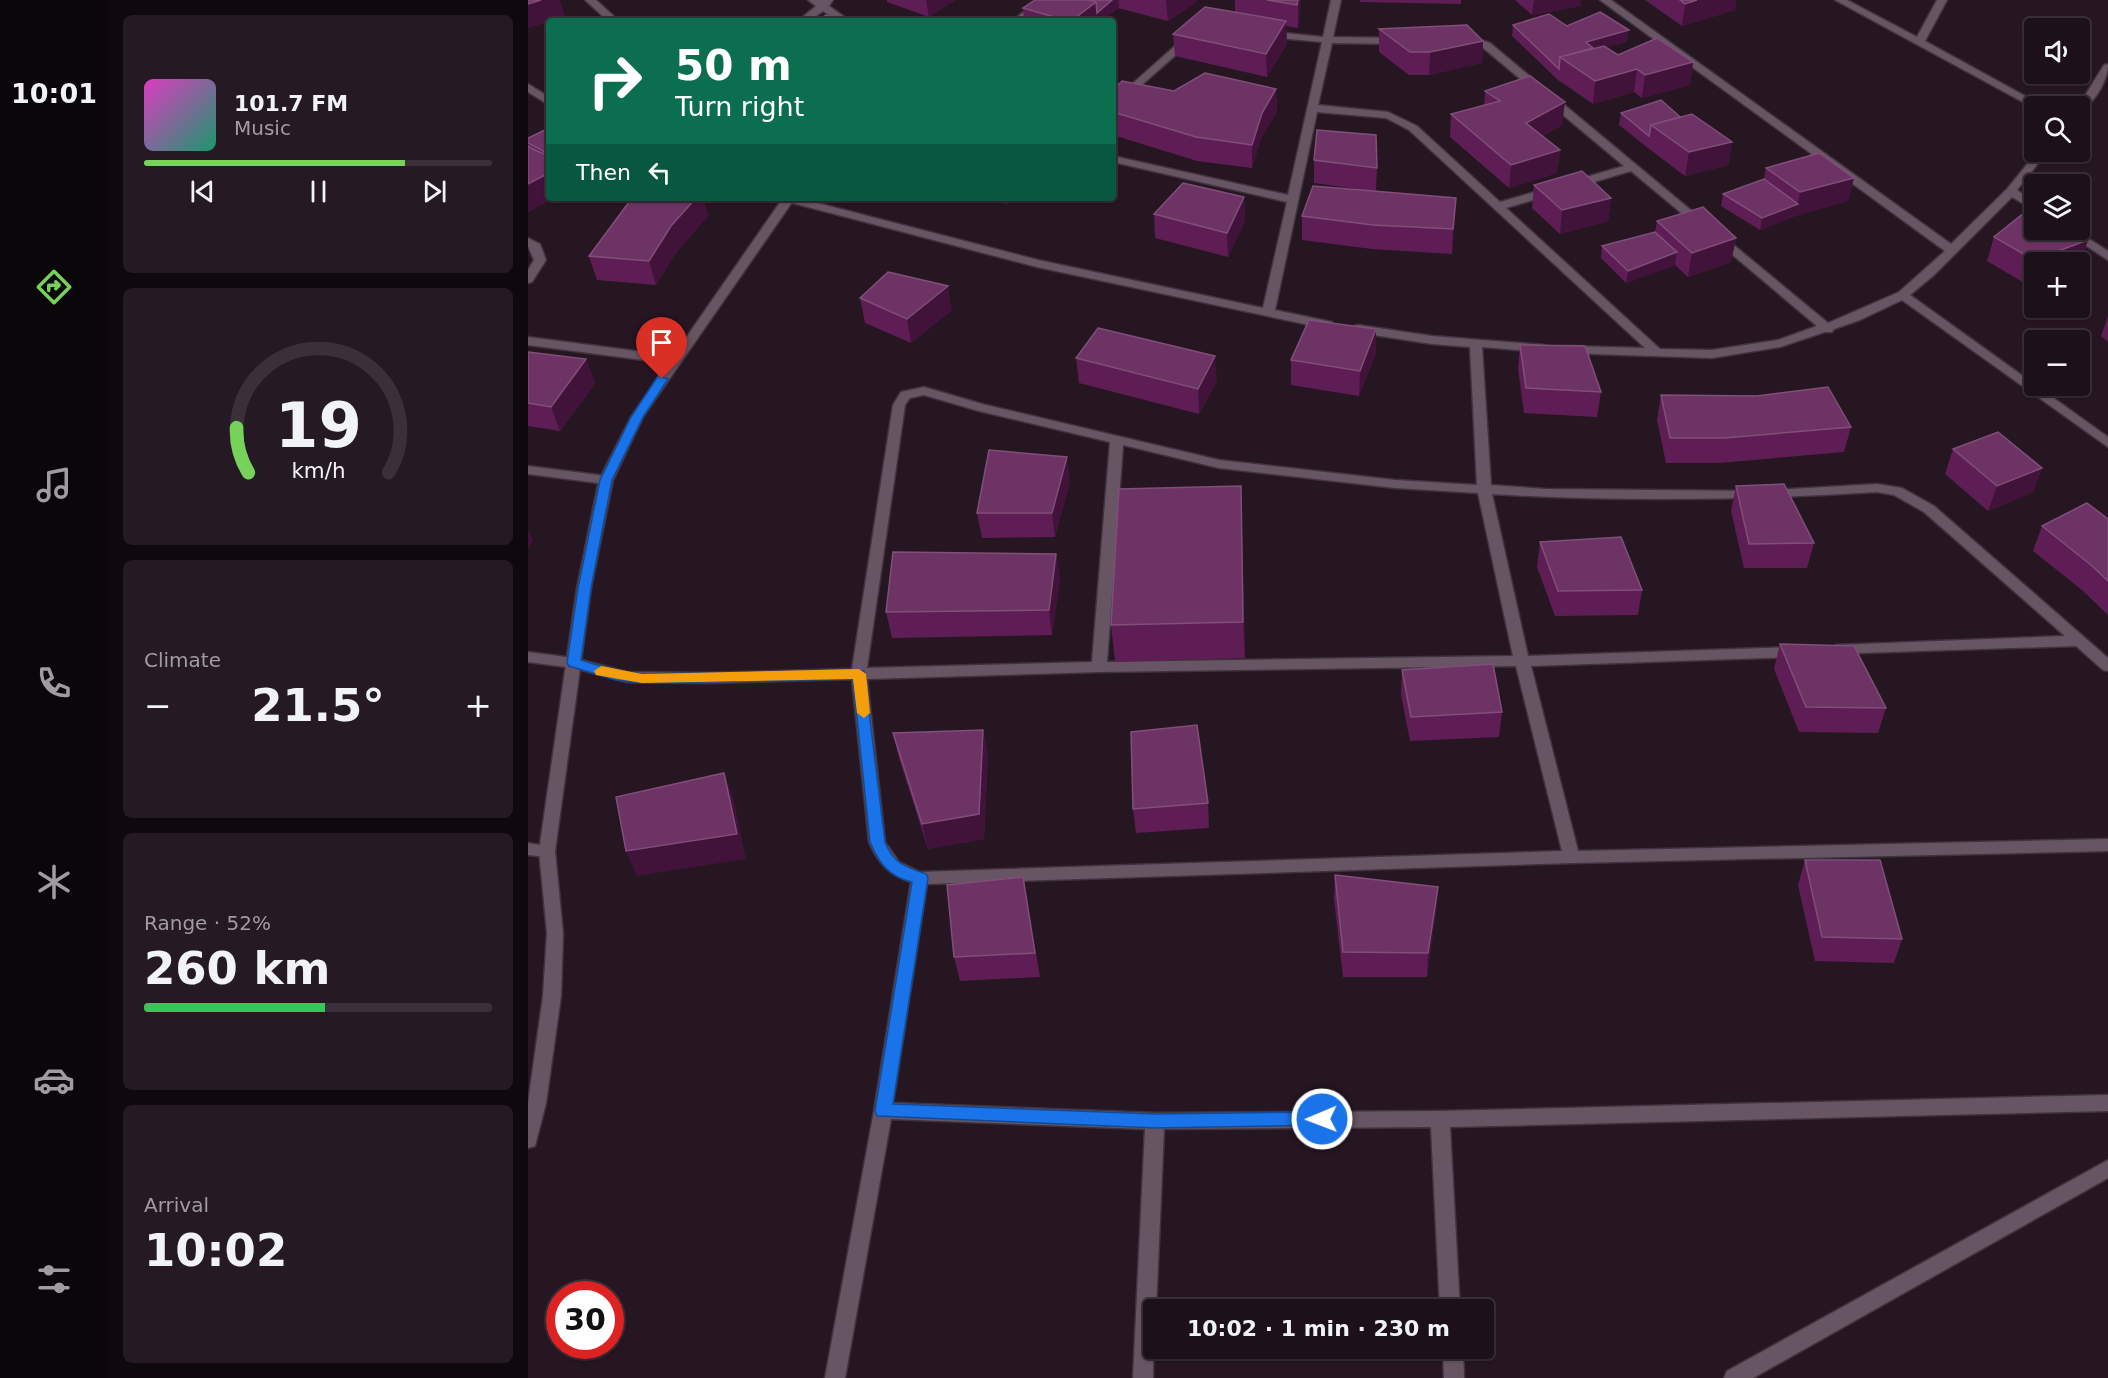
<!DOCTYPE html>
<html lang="en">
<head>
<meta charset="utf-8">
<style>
	body { margin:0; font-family:"DejaVu Sans",sans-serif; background:#251923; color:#f1f3f6; height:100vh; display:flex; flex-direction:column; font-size:22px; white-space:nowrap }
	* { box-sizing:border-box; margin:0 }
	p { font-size:20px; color:#a09da2 }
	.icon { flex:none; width:33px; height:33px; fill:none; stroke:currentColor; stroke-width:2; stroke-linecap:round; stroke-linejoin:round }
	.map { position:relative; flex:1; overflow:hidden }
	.side { display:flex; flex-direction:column; gap:15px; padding:15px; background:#0f090e; width:420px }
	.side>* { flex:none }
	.top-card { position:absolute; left:18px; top:18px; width:570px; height:183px; border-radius:6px; box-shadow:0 2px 4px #0004,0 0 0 2px #3a3039; background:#0b6e4f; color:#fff; overflow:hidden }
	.controls { position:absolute; left:1496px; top:18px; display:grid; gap:12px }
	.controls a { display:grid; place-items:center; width:66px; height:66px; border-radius:6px; background:#1c101a; box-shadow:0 2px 4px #0004,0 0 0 2px #3a3039; font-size:30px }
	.speed { position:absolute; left:18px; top:1281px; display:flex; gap:12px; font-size:30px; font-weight:700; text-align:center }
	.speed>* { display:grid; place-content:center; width:78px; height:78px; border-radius:50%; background:#1c101a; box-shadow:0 2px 4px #0004,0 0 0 2px #3a3039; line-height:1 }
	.speed .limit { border:9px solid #d22; background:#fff; color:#111 }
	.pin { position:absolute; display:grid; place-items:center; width:51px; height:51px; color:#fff; margin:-62px -26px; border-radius:50% 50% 50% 0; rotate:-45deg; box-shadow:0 0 6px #0007 }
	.pin .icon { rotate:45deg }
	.me { position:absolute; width:66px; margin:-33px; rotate:269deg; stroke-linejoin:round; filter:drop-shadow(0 0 4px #0008) }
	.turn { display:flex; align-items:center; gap:21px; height:126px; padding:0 30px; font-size:27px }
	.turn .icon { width:78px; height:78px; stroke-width:2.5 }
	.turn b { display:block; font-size:42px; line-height:51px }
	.then { display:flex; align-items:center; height:57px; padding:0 30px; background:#0003; gap:12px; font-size:22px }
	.big { font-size:45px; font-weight:800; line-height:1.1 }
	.side .tile { flex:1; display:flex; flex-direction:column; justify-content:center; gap:9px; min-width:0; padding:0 21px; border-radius:9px; background:#251923 }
	.side .dial { align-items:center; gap:0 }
	.dial svg { height:156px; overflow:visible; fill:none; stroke:#3a3039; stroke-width:7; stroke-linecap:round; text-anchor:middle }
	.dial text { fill:#f1f3f6; stroke:none }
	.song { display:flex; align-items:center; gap:18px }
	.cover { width:72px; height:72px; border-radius:9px; background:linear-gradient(135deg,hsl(310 70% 55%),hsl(160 70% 35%)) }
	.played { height:6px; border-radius:3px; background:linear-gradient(90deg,#77d259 75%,#3a3039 75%) }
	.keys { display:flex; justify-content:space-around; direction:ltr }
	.heat { display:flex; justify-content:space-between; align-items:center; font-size:33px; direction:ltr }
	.charge { height:9px; border-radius:4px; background:linear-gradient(90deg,#34c759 52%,#3a3039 0) }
	.trip { position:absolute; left:615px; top:1299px; width:351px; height:60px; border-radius:6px; background:#1c101a; box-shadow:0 2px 4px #0004,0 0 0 2px #3a3039; font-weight:800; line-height:60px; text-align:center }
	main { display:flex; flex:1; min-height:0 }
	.menu { display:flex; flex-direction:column; width:108px; justify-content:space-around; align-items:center; background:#0b060a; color:#a09da2 }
	.menu .icon { width:42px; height:42px }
	.menu .selected { color:#77d259 }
	.menu b { font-size:27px; color:#f1f3f6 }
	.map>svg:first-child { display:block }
</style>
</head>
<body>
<main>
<nav class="menu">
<b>10:01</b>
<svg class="icon selected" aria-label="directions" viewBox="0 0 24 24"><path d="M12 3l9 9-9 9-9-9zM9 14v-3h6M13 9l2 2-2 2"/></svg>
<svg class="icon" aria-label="music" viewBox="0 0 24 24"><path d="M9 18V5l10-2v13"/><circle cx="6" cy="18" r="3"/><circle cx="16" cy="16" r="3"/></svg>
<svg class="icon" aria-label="phone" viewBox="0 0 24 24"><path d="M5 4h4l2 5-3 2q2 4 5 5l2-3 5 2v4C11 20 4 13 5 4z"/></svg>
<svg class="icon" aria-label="climate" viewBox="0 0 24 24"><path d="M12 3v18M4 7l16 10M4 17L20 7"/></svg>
<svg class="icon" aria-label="car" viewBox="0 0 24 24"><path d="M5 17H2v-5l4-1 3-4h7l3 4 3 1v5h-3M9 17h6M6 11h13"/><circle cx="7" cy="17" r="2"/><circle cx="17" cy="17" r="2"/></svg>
<svg class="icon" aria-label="filters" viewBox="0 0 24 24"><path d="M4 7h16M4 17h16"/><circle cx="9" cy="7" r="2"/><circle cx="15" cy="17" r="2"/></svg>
</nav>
<section class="side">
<div class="tile">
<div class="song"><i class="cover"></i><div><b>101.7 FM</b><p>Music</p></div></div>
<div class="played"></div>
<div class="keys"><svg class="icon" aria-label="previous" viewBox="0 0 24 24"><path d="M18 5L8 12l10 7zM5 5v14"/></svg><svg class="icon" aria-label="pause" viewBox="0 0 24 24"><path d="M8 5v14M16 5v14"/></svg><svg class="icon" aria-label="next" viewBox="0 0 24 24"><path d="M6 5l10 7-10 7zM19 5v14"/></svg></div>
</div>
<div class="tile dial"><svg viewBox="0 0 100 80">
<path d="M14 69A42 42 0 1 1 86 69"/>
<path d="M14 69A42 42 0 0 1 8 46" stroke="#77d259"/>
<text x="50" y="56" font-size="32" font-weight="700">19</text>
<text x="50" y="72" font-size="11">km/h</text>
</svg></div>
<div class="tile"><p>Climate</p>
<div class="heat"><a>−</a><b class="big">21.5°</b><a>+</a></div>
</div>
<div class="tile"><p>Range · 52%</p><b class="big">260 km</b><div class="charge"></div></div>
<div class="tile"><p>Arrival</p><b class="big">10:02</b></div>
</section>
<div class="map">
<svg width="1580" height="1378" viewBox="0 0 1580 1378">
	<rect width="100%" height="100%" fill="#261622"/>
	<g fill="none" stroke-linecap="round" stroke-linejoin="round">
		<!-- minor casing -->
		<g stroke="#3f343d" stroke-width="3">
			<g id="minor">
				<polygon points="57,0 68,0 91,21 80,21"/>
				<polygon points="280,0 305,0 301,6 322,21 310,21 295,11 281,21 270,21 288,6"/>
				<polygon points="803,0 813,0 805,37 870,38 875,41 870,44 804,43 790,105 860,112 889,126 972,202 1096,166 954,47 931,38 936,35 962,43 1177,222 1177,226 1169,226 1103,171 978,208 1132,349 1184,350 1250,340 1289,326 1188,241 1188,237 1196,237 1300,323 1371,292 1417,251 1072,0 1083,0 1423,244 1479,189 1509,152 1519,152 1489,190 1506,202 1506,210 1484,197 1406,275 1382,295 1580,437 1580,447 1374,300 1332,320 1306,329 1304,332 1297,332 1252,347 1184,358 1035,353 1035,347 1039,346 1117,348 881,130 858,118 789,112 747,310 804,322 804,328 800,329 509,267 253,200 251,198 270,198 510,260 735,308 759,202 585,162 585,156 760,195 794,42 738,37 733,34 738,31 795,37"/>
				<polygon points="1307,0 1319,0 1389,37 1409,0 1419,0 1397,41 1515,106 1506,108"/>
				<polygon points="657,37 666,39 585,110 585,101"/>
				<path d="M1580,64C1580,80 1567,104 1551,110V106H1546L1558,94L1576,65Z"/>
				<polygon points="0,84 21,97 21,105 0,92"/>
				<polygon points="1534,230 1547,230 1580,251 1580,260"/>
				<polygon points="0,238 12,244 18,260 4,282 0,283 0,270 6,260 0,246"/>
				<path d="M830,325L904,336L1016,345L1018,348L1012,352L954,347L963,485L1018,489L1227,491L1349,484L1374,488L1406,506L1580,658V671L1575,670L1548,646L1303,654L1301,650L1308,645L1537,636L1396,512L1366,495L1349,492C1221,500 1092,502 964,494L1000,656L1269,647L1276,652L1269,657L1003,666L1050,851L1580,839V851L1044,863L399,884L365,1103L627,1113L912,1111L1580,1095V1111L922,1127L932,1310H912L903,1127L636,1129L628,1310H626L625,1378H605L617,1129L363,1119L317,1378H297L346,1111L383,882C361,875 350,863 341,842L324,679L177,683L99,682L46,668L0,662V652L46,658L99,672L177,673L324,669L365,405L373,392L396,387L454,404L691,460L867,480L949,485L942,347L904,344L826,332V326ZM396,395L451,411L582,442L564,662L339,668L377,405L382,398ZM595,445L691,468L867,488L950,493L985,656L579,662ZM988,666L1034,851L392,872L371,862L357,842L339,679L571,672Z"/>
				<polygon points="0,337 146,356 152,360 146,364 0,345"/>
				<polygon points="0,466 78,476 85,480 78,484 0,474"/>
				<polygon points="0,843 25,847 27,851 25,855 19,857 0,855"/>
				<polygon points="1580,1160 1580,1178 1225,1378 1196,1378 1199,1371"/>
				<polygon points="915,1348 935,1348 936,1378 916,1378"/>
			</g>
		</g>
		<!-- tertiary casing -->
		<g stroke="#3f343d" stroke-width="3">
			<g id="tertiary">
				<polygon points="511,0 522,0 495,21 484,21"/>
				<polygon points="255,198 267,198 115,417 85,480 63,588 27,851 35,933 33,996 18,1103 7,1146 0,1148 0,1103 15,996 19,933 11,851 49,588 71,480 103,417"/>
			</g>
		</g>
		<!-- minor -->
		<use href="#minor" fill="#685564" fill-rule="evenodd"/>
		<!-- tertiary -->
		<use href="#tertiary" fill="#685564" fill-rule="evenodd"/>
	</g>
	<!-- wall -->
	<g fill="#5e1e55">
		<polygon points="359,0 427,0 401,17 359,2"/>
		<polygon points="507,0 669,0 669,2 640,21 590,8 574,21 496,21 495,8"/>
		<polygon points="707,0 773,0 770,28 758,26 759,44 739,77 647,56 645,34 707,12"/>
		<polygon points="832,0 933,0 933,4 832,2"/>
		<polygon points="987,0 1053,0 1053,6 1004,15"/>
		<polygon points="1117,0 1208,0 1207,10 1154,26"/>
		<polygon points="985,25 1039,26 1099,42 1078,47 1090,55 1165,62 1162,85 1114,98 1106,92 1065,104 1030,80 984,36"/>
		<polygon points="851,29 955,41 954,63 901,75 881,75 851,52"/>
		<polygon points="748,89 749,112 734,136 724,168 669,161 585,135 585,90 646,91"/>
		<polygon points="957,91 1034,125 1015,136 1032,150 1029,173 981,188 922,137 923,114 956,106"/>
		<polygon points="1093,113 1152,117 1204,142 1200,165 1157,176 1120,148 1091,125"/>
		<polygon points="21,128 21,198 26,198 0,212 0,138"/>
		<polygon points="786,160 849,168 848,191 928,198 924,254 844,249 774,240 774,216 829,189 786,183"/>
		<polygon points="1238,168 1326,178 1320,201 1267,216 1232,230 1193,206 1195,194 1236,179"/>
		<polygon points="1006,185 1083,198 1080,221 1032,234 1004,208"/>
		<polygon points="716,197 717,221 700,257 627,238 626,214"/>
		<polygon points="92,198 175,198 180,216 150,250 128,285 69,280 61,256 101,202"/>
		<polygon points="452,198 485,198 479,204"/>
		<polygon points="1129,221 1208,238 1203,262 1160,277 1147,265 1098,283 1073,258 1074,246 1127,232"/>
		<polygon points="1466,237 1552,264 1498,284 1459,261"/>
		<polygon points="332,298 424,310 383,343 337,323"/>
		<polygon points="1580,316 1580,342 1573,336"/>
		<polygon points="848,329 848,353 831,396 763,385 763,360"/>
		<polygon points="992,345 1073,392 1069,417 996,413 990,369"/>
		<polygon points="0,352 58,359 67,384 32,431 0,426"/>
		<polygon points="548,358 689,381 671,414 551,383"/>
		<polygon points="1133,395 1323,427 1316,452 1191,463 1138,463 1129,420"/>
		<polygon points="1425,449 1514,468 1505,492 1460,511 1417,474"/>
		<polygon points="542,481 527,537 454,538 449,513"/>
		<polygon points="713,486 717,658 587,662 583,625"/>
		<polygon points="1208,486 1286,543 1279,568 1216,568 1203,511"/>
		<polygon points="1580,519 1580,615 1554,590 1505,551 1514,526"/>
		<polygon points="1012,542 1114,590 1110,615 1027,616 1009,567"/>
		<polygon points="528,554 532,579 524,635 364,638 358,612"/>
		<polygon points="1252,644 1358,708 1350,733 1271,732 1246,669"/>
		<polygon points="874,670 974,712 971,737 882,741 873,695"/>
		<polygon points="455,730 460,755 456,839 400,849 371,758 365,733"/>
		<polygon points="680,803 681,828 608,833 605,809"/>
		<polygon points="1277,860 1374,939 1366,963 1287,961 1270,885"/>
		<polygon points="807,875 910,887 908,911 899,977 815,977 806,899"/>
		<polygon points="495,877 512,977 432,981 426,957"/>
	</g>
	<!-- shaded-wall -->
	<g fill="#41123a">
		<polygon points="13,0 32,0 37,17 25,21 21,21 21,22 0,28 0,4"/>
		<polygon points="398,0 427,0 401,17"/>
		<polygon points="584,0 591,0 591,7 574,21 570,21 569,13"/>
		<polygon points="638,0 669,0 669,2 640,21"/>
		<polygon points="770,0 773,0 773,4 770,28"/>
		<polygon points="1006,0 1053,0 1053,6 1004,15"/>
		<polygon points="1169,0 1208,0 1207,10 1154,26 1157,4"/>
		<polygon points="568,2 570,21 543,21"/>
		<polygon points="758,21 759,44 739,77 738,54"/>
		<polygon points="1101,30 1099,42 1056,53 1058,42"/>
		<polygon points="955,41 954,63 901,75 902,52"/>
		<polygon points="1165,62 1162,85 1114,98 1117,75"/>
		<polygon points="1109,69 1106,92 1065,104 1067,81"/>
		<polygon points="748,89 749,112 734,136 724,168 724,145 734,113"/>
		<polygon points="1037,102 1034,125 996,147 998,123"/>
		<polygon points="1204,142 1200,165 1157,176 1161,152"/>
		<polygon points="1032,150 1029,173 981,188 983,165"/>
		<polygon points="21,173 21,198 26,198 0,212 0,184"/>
		<polygon points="1326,178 1320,201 1267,216 1232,230 1234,218 1270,204 1272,192"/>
		<polygon points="716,197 717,221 700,257 699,233"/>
		<polygon points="168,198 175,198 180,216 150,250 128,285 121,261 143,226"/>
		<polygon points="479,198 485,198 479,204"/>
		<polygon points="928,198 927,222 924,254 925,229"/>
		<polygon points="1083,198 1080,221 1032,234 1034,210"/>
		<polygon points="1208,238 1203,262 1160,277 1164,253"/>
		<polygon points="1560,240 1552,264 1551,264 1551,262 1506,262 1506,281 1498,284 1506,260"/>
		<polygon points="1149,252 1147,265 1098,283 1100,271"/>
		<polygon points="420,286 424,310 383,343 379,319"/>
		<polygon points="848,329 848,353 831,396 832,371"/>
		<polygon points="687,356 689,381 671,414 670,389"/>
		<polygon points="58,359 67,384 32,431 23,407"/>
		<polygon points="539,457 542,481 527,537 524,513"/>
		<polygon points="1514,468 1505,492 1460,511 1469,486"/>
		<polygon points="713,486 714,522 717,658 715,622"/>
		<polygon points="0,529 5,541 0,549"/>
		<polygon points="528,554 532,579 524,635 521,610"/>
		<polygon points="455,730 460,755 456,839 400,849 394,824"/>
		<polygon points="196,773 205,797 218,859 109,876 98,851"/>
		<polygon points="910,887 908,911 899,977 900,953"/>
	</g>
	<!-- building -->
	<g fill="#6d3365" stroke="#814e7a" stroke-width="1.5">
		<polygon points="0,0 13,0 0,4"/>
		<polygon points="507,0 561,0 568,2 543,21 540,21 495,8"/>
		<polygon points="561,0 584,0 569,13 568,2"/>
		<polygon points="739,0 770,0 769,5"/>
		<polygon points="1152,0 1169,0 1157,4"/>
		<polygon points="677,7 758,21 738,54 645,34"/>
		<polygon points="1072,12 1101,30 1058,42 1065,48 1032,57 1031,69 985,25 1021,14 1039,26"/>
		<polygon points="298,15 313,21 289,21"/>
		<polygon points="939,25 955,41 902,52 882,52 851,29"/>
		<polygon points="1129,38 1165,62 1117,75 1109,69 1067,81 1032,57 1076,46 1090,55"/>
		<polygon points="677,73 748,89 734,113 724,145 668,137 585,112 585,90 594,81 646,91"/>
		<polygon points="1002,76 1037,102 998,123 1032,150 983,165 923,114 972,101 957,91"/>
		<polygon points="1133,100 1152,117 1123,125 1121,136 1093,113"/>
		<polygon points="1164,114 1204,142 1161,152 1123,125"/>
		<polygon points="21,128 21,154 0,143 0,138"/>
		<polygon points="789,130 848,135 849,168 786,160"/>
		<polygon points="0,146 7,150 21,156 21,173 0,184"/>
		<polygon points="1291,153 1326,178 1272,192 1238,168"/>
		<polygon points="1054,171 1083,198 1034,210 1006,185"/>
		<polygon points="1236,179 1270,204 1234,218 1195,194"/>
		<polygon points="655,183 716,197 699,233 626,214"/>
		<polygon points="785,186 928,198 925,229 845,225 774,216"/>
		<polygon points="104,198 168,198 143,226 121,261 61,256"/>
		<polygon points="1506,205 1506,230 1545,230 1560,240 1506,260 1466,237"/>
		<polygon points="1175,207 1208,238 1164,253 1129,221"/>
		<polygon points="1127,232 1149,252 1100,271 1074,246"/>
		<polygon points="360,272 420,286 379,319 332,298"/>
		<polygon points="781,320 848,329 832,371 763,360"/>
		<polygon points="570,328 687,356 670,389 548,358"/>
		<polygon points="992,345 1057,346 1073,392 998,388"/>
		<polygon points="0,352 58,359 23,407 0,403"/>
		<polygon points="1300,387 1323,427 1196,438 1142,438 1133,395 1229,396"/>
		<polygon points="1470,432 1514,468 1469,486 1425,449"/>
		<polygon points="461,450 539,457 524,513 449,513"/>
		<polygon points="1256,484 1286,543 1221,544 1208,486"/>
		<polygon points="713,486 715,622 583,625 591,489"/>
		<polygon points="1559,503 1580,519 1580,581 1563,565 1514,526"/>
		<polygon points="1093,537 1114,590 1030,591 1012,542"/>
		<polygon points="365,552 528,554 521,610 358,612"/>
		<polygon points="1252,644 1326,646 1358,708 1278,707"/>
		<polygon points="965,664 974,712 883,717 874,670"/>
		<polygon points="669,725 680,803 605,809 603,732"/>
		<polygon points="455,730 451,814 394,824 365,733"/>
		<polygon points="196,773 209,834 98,851 88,797"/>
		<polygon points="1277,860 1352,860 1374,939 1294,937"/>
		<polygon points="807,875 910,887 900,953 815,952"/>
		<polygon points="495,877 507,953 426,957 419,885"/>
	</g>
	<!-- route -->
	<path fill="#1a73e8" stroke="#114b97" stroke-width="1.5" d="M130,376L140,379L115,417L84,480L63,588L53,660L88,671L114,674L336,671L357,842C365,863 377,867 398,874L400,878L365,1104L627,1114L794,1112L799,1114L802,1119L799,1125L627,1128L349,1116L347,1111L384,882C361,877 351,863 342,842L325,679L114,683L88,680L41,666L39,663L50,588L72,480L103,417Z"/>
	<!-- slow -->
	<polygon fill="#f59e0b" points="73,666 114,674 331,669 338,674 342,713 336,718 329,713 325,679 114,683 68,675 66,671"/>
</svg>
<div class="controls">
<a><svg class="icon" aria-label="sound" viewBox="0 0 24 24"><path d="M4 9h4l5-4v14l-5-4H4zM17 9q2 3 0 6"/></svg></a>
<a><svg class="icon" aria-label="search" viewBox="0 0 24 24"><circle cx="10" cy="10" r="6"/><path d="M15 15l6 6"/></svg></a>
<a><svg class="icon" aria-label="layers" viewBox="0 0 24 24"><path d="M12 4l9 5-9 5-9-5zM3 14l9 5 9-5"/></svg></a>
<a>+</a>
<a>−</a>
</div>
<div class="speed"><div class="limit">30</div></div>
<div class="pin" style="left:134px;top:379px;background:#d93025"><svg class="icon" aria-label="arrive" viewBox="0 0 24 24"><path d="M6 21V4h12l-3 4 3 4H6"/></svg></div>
<svg class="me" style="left:794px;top:1119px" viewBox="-20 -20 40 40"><circle r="17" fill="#1a73e8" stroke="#fff" stroke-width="3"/><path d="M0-11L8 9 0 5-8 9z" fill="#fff"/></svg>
<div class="trip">10:02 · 1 min · 230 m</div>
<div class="top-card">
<div class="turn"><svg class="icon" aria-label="right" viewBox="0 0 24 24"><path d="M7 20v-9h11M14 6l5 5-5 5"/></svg><div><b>50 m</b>Turn right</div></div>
<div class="then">Then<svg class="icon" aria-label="left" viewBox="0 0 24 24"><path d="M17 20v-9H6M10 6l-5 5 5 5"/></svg></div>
</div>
</div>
</main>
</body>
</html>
